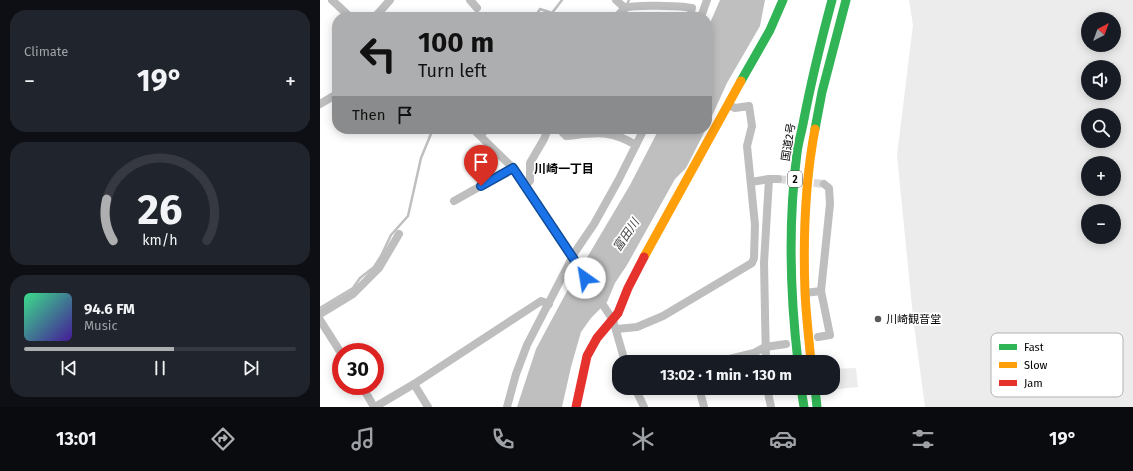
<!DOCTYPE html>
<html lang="en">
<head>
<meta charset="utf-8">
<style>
	body { margin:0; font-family:"Fira Sans","Noto Sans JP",sans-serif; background:#20242c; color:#f1f3f6; height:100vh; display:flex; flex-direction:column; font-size:15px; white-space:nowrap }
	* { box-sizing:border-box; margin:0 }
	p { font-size:13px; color:#9ea1a6 }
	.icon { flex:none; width:22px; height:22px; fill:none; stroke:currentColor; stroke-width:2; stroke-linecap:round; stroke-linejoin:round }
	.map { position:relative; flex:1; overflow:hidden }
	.details { display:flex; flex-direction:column; gap:10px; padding:10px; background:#0d0f14; width:320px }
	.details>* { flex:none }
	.banner { position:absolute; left:12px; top:12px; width:380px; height:122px; border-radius:16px; box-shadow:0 2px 10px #0003; background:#adaeaf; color:#111; overflow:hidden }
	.needle { width:26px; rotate:41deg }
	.controls { position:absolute; left:761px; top:12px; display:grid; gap:8px }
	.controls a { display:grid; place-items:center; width:40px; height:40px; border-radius:50%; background:#171b24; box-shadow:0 2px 10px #0003; font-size:20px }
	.speed { position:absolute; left:12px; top:343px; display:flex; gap:8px; font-size:20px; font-weight:700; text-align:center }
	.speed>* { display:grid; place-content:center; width:52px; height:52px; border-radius:50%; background:#171b24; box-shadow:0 2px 10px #0003; line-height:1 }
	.speed .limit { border:6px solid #d22; background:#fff; color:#111 }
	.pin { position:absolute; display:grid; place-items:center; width:34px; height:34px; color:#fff; margin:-41px -17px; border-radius:50% 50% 50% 0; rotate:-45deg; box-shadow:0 0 4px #0007 }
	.pin .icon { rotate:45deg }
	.me { position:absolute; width:44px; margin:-22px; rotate:328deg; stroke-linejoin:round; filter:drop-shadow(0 0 3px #0008) }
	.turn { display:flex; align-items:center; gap:14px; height:84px; padding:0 20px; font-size:18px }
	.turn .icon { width:52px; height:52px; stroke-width:2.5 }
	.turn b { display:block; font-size:28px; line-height:34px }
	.then { display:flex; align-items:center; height:38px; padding:0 20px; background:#0003; gap:8px; font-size:15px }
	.big { font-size:30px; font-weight:700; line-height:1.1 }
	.details .widget { flex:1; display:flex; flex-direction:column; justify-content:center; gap:6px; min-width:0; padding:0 14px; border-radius:16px; background:#20242c }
	.details .dial { align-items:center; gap:0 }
	.dial svg { height:104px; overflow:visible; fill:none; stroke:#363941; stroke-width:7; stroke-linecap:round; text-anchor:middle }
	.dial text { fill:#f1f3f6; stroke:none }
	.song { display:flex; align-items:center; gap:12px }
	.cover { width:48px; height:48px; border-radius:6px; background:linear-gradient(135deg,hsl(150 70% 55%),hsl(260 70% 35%)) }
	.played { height:4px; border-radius:2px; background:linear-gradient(90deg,#adaeaf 55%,#363941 55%) }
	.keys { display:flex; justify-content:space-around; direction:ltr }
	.heat { display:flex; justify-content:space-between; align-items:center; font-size:22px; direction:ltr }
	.trip { position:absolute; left:292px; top:355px; width:228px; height:40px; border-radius:16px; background:#171b24; box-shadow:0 2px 10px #0003; font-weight:700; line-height:40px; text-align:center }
	.tabs { display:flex; height:64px; justify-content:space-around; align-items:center; background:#090b0e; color:#9ea1a6 }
	.tabs .icon { width:28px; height:28px }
	.tabs .active { color:#adaeaf }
	.tabs b { font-size:18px; color:#f1f3f6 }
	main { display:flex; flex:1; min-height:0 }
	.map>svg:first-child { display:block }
</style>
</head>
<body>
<main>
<section class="details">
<div class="widget"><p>Climate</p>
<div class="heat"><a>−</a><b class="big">19°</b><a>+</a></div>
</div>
<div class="widget dial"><svg viewBox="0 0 100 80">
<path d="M14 69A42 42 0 1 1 86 69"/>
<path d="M14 69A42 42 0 0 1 9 37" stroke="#adaeaf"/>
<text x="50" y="56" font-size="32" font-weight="700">26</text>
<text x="50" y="72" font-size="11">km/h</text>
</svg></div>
<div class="widget">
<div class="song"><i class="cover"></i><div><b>94.6 FM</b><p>Music</p></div></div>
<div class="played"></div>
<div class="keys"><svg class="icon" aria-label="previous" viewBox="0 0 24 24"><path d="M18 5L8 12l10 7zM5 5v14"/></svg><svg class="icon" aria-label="pause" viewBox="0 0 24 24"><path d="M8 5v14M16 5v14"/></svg><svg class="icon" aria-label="next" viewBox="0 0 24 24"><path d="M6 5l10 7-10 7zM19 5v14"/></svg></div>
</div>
</section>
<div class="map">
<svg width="813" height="407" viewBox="0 0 813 407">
	<rect width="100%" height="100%" fill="#fff"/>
	<!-- green -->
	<g fill="#ececec" fill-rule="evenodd">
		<path d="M589,0H813V407H605L593,317L577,155L593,25ZM768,19H794V45H768ZM768,67H794V93H768ZM768,115H794V141H768ZM768,163H794V189H768ZM768,211H794V237H768Z"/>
		<polygon points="536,368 538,387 508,390 508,388 513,388 513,369"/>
	</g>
	<!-- water -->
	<g fill="#bfbfbf">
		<polygon points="400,0 445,0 440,26 407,83 387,127 387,30"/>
		<polygon points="339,129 386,129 366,168 355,179 307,265 295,283 287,302 271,318 261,332 251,367 242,407 197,407 216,349 246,293 310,185"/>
	</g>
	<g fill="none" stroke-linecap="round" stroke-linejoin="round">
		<!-- stream -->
		<g stroke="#bfbfbf" stroke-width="2.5">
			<polyline points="307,4 309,0"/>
			<polyline points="215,17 220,9 232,13 242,0"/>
			<polyline points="0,308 33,288 40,278 54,267 61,256 71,235 88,216 101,158 113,129"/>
		</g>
		<!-- street-tunnel -->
		<polyline stroke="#d9d9d9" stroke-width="8" stroke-dasharray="8 4" stroke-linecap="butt" points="458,179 504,184"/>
		<!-- street -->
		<g stroke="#bebebe" stroke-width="8">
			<polyline points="12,0 30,17"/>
			<polyline points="150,0 157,8"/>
			<polyline points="296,0 305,8"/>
			<polyline points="55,17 70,0"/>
			<path d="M296,17C299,15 302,10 305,8C314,4 362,6 372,8L370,17"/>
			<polyline points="381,17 387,0"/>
			<polyline points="0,104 17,94"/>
			<polyline points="153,129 193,168 253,258 257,266 293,320 305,362"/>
			<path d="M241,129L243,133L246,136C276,133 289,129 316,145"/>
			<polyline points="160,135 167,129"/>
			<polyline points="431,182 449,179 458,179"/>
			<polyline points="205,186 210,181 210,163 224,139 228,129"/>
			<polyline points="134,201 193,168"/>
			<polyline points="501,291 510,204 509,188 504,184"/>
			<polyline points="485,293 501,291 510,335 498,337"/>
			<polyline points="0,314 33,294 59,268 79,234"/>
			<polyline points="0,320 21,353"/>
			<polyline points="297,329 317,327 343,316 432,263 434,258 435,225 427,146 432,126 429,106 415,108 408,105"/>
			<polyline points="397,362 434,353 445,347 466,344"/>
			<polyline points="446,362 444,263 449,179"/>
			<polyline points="94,384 108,407"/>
			<polyline points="42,386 54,407"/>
			<polyline points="315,388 324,407"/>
			<polyline points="379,388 384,407"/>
			<polyline points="447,388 451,407"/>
			<polyline points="55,407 94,384 221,301 229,304"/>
			<polyline points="187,407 196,374 207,345 255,252 274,224 298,181 324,129"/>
		</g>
		<!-- fast -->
		<g stroke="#30b455" stroke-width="9">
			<polyline points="421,81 450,30 463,0"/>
			<polyline points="495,129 502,92 526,0"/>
			<path d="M478,362C470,293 468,222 477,153C478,144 481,134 483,124C491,82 501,41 512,0"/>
			<polyline points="481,388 484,407"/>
			<polyline points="495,388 497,407"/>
		</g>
		<!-- slow -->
		<g stroke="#ff9f0a" stroke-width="9">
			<polyline points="324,257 421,81"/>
			<path d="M491,362C489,339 486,315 485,292C483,238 485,182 495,129"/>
		</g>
		<!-- jam -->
		<polyline stroke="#e5322d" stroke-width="9" points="256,407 267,356 277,338 298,313 308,288 324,257"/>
	</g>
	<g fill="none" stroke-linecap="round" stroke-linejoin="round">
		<!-- route casing -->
		<g stroke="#114b97" stroke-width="10">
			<polyline id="route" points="161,186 193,168 253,258 265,278"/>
		</g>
		<!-- route -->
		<use href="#route" stroke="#1a73e8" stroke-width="7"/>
	</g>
	<!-- markers -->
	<circle fill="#595959" stroke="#fff" stroke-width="1.5" cx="558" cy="319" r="4"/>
	<g text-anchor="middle" stroke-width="3.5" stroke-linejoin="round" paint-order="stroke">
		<!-- shield labels -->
		<rect fill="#fff" stroke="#4c4c4c" stroke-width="1" x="468" y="171" width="14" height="16" rx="3"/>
		<g font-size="10" font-weight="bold" fill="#000">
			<text x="475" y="183">2</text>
		</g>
		<!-- street labels -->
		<g font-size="11" fill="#000" stroke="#fff">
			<text transform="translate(468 142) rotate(-81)" y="4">国道2号</text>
		</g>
		<!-- poi labels -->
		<g font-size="11" fill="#000" stroke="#fff" text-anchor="start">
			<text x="566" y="323">川崎観音堂</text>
		</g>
		<!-- neighbourhood labels -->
		<g font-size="12" font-weight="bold" fill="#000" stroke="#fff">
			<text x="244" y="173">川崎一丁目</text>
		</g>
		<!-- water labels -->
		<g font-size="12" font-style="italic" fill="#444" stroke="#fff">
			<text transform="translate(306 235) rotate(-56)" y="4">富田川</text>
		</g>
	</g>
	<!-- legend -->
	<rect x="671" y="333" width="132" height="64" rx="6" fill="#fff" stroke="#b2b2b2" stroke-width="1"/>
	<rect x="679" y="344" width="18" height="6" fill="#30b455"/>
	<rect x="679" y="362" width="18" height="6" fill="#ff9f0a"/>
	<rect x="679" y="380" width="18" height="6" fill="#e5322d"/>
	<g font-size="11" fill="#000">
		<text x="704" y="351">Fast</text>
		<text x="704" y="369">Slow</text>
		<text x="704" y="387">Jam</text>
	</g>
</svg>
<div class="controls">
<a><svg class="needle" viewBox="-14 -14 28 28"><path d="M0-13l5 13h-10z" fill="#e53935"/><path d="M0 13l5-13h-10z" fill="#9ea1a6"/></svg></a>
<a><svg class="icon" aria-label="sound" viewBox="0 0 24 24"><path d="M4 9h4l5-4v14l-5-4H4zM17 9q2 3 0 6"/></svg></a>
<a><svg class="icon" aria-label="search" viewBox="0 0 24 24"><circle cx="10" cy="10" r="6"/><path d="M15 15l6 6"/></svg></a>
<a>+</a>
<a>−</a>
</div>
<div class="speed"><div class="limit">30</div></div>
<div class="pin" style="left:161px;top:186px;background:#d93025"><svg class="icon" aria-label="arrive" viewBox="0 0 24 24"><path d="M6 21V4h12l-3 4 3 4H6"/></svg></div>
<svg class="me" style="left:265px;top:278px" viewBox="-20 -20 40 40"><circle r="19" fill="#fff"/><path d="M0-13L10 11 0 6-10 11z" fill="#1a73e8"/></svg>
<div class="trip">13:02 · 1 min · 130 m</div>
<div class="banner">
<div class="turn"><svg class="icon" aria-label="left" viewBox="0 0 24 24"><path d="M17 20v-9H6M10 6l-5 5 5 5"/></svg><div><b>100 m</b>Turn left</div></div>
<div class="then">Then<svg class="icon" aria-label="arrive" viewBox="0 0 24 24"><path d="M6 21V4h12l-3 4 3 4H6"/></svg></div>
</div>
</div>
</main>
<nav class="tabs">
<b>13:01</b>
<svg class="icon active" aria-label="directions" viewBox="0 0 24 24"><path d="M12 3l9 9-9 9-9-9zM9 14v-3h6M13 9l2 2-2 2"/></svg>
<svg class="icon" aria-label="music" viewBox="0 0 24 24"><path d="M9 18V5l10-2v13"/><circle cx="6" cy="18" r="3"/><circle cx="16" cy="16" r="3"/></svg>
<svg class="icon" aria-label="phone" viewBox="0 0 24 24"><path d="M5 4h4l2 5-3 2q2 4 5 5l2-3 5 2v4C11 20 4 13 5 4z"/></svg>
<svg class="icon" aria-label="climate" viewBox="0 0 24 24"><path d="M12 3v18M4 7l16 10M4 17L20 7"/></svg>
<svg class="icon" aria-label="car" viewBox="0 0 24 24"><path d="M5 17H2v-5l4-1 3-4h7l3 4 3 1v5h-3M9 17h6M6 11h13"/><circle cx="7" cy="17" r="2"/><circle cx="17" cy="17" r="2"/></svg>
<svg class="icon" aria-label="filters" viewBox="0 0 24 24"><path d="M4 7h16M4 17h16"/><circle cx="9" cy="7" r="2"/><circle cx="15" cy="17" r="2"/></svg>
<b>19°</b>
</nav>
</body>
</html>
